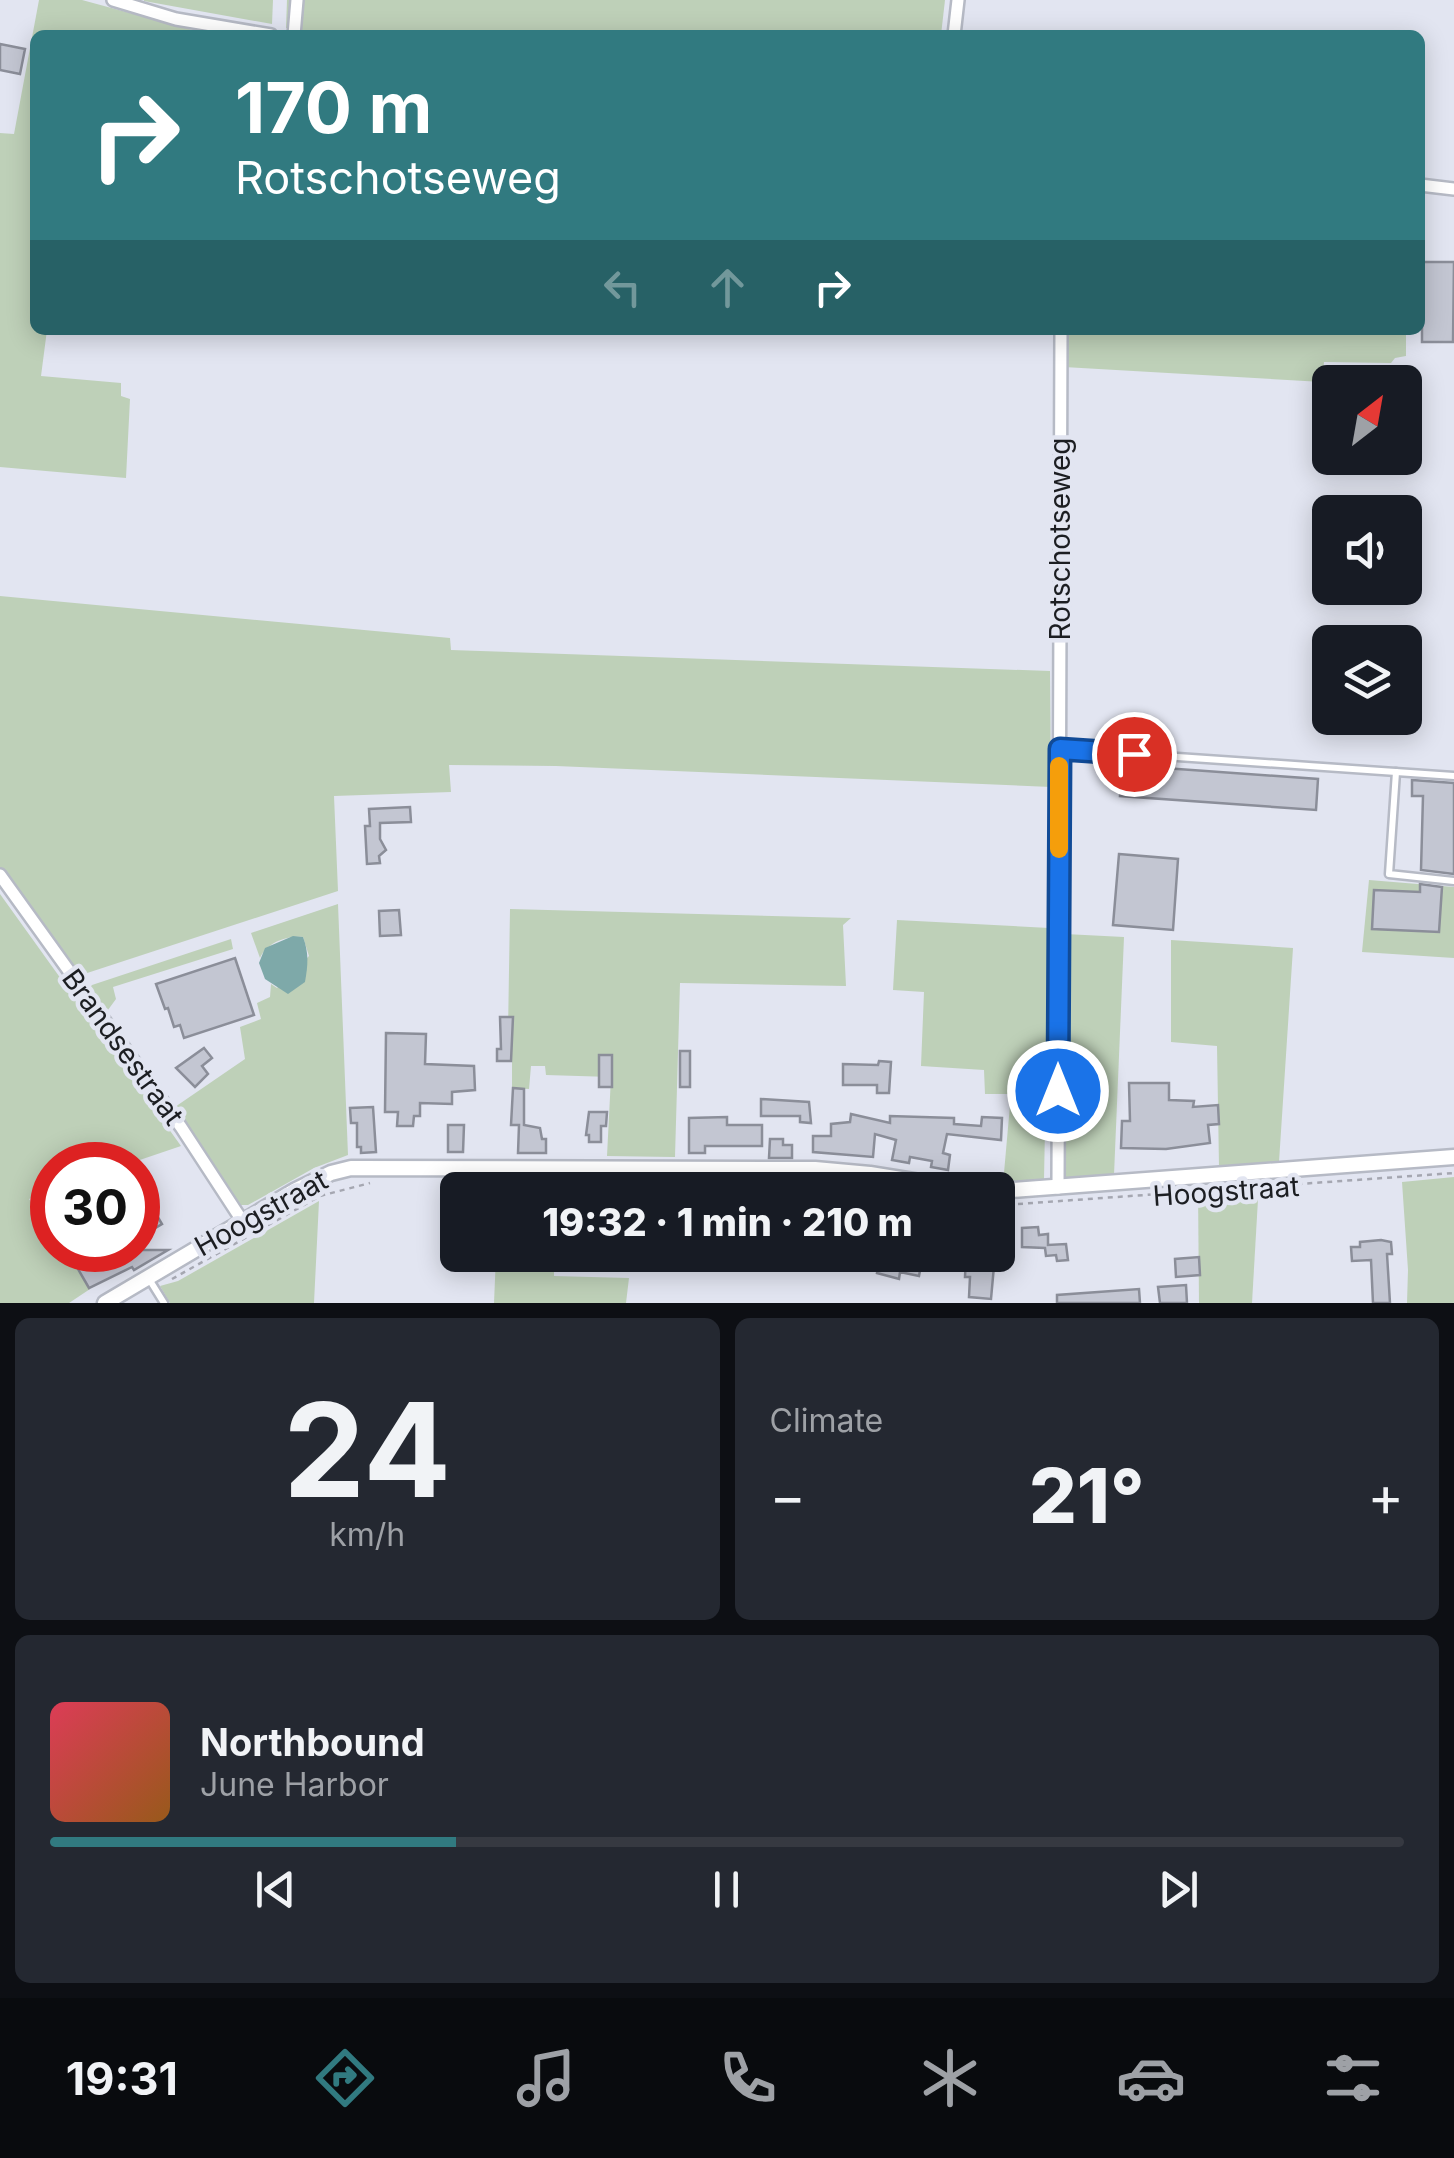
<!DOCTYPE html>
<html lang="en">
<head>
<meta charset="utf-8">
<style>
	body { margin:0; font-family:Inter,sans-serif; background:#242831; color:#f1f3f6; height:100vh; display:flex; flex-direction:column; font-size:38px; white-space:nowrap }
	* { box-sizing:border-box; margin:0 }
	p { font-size:32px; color:#9ea1a6 }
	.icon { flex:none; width:55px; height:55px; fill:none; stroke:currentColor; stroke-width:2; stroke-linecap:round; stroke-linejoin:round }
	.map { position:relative; height:1303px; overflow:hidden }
	.panel { display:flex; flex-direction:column; gap:15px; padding:15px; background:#0d0f14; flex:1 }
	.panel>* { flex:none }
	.top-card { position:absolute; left:30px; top:30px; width:1395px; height:305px; border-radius:15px; box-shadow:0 5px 25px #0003; background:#317a80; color:#fff; overflow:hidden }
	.needle { width:65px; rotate:31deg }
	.fabs { position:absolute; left:1312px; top:365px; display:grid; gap:20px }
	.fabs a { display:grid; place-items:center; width:110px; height:110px; border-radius:15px; background:#171b24; box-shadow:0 5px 25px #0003; font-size:50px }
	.speed { position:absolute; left:30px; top:1142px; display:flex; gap:20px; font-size:50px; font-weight:700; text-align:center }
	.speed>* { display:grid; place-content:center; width:130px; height:130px; border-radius:50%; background:#171b24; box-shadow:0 5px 25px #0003; line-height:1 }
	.speed .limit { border:15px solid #d22; background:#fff; color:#111 }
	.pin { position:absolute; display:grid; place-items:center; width:85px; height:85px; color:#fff; margin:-42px; border:5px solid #fff; border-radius:50%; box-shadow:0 2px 10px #0007 }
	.me { position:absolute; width:110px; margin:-55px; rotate:0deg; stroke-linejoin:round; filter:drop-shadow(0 0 8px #0008) }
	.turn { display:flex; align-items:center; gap:35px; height:210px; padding:0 40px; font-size:45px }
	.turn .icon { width:130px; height:130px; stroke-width:2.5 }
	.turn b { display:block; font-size:70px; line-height:85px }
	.lanes { display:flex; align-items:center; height:95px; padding:0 40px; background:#0003; justify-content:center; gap:50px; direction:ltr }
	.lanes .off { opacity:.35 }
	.big { font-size:75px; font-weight:800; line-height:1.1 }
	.panel .widget { flex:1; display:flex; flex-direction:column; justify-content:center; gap:15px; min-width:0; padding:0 35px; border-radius:15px; background:#242831 }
	.panel .dial { align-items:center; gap:0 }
	.dial b { font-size:130px; line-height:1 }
	.song { display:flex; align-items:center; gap:30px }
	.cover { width:120px; height:120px; border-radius:15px; background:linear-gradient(135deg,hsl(350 70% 55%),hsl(30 70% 35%)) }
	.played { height:10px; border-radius:5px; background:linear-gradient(90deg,#317a80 30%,#363941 30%) }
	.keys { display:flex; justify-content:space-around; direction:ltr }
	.heat { display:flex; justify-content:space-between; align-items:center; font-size:55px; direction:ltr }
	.panel .tiles { flex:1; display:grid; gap:15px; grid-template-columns:1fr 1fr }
	.widget:last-child { grid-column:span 2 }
	.trip { position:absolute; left:440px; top:1172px; width:575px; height:100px; border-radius:15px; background:#171b24; box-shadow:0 5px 25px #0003; font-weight:800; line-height:100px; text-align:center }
	.menu { display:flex; height:160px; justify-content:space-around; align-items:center; background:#090b0e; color:#9ea1a6 }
	.menu .icon { width:70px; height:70px }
	.menu .selected { color:#317a80 }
	.menu b { font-size:45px; color:#f1f3f6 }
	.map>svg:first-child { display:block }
</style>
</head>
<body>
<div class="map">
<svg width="1454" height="1303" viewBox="0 0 1454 1303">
	<rect width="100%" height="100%" fill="#e2e5f1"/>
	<!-- green -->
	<g fill="#bed0b8">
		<polygon points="39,0 82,0 211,35 35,35 35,330 47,330 41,376 121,383 121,396 130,399 126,478 0,467 0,133 14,134"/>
		<polygon points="273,0 272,24 144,1 144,0"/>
		<polygon points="287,0 945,0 941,35 340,35 286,28"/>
		<polygon points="1064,330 1406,330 1406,356 1395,358 1391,363 1324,362 1322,382 1064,367"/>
		<polygon points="0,596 450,638 451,650 1050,671 1051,787 556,766 449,765 451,792 334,796 338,891 78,976 0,867"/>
		<polygon points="1369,880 1454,887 1454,958 1362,952"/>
		<polygon points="0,894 181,1146 125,1165 52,1165 52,1190 29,1199 52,1233 52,1250 64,1250 90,1289 69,1303 0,1303"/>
		<path d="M338,904L348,1155L314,1168L248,1205H241L172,1109L245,1059L240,1027L261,1019L257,1003L270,997L271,984L277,988L309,956L303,937C287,935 266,943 260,958L251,933Z"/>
		<polygon points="510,909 851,918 843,925 846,986 680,983 675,1157 607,1156 611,1077 546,1075 545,1066 531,1066 529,1089 512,1088 512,1034 508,1032"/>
		<polygon points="897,920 1049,928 1044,1179 1003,1184 1011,1094 985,1094 984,1070 921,1066 924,992 893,990"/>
		<polygon points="1065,934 1124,937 1114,1175 1070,1180 1064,1176"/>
		<polygon points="231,939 233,949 113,987 116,999 105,1014 88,990 92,985"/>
		<polygon points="1171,940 1293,948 1279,1162 1219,1167 1217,1046 1171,1042"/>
		<polygon points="1454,1177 1454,1303 1407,1303 1408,1270 1402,1182"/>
		<polygon points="1259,1182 1252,1303 1199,1303 1198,1188"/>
		<polygon points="319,1201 314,1303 170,1303 160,1286 178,1281"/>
		<polygon points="496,1255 554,1255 554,1276 629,1278 626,1303 494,1303"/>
	</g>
	<!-- water -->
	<path fill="#7ea9a9" d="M293,936L303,937C309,953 308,965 305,982L288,994L265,979L259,963L265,948Z"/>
	<!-- building -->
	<g fill="#c3c6d2" stroke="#8b8e99" stroke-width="2.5">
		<polygon points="0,44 25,49 20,74 0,70"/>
		<polygon points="1422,262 1454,262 1453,342 1422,342"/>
		<polygon points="1122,765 1318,779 1316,810 1120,796"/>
		<polygon points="1412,780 1454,783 1454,874 1421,870 1423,796 1412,796"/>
		<polygon points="410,807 411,822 380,823 380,839 386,850 379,856 380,863 367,864 365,826 370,826 369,809"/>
		<polygon points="1119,854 1178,859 1173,930 1113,925"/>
		<polygon points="1420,884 1442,887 1439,932 1372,929 1374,890 1420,892"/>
		<polygon points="399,910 401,935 380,936 379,911"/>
		<polygon points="235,958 254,1015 184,1038 180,1025 174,1027 168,1008 165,1009 156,984"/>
		<polygon points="500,1017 513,1017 511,1061 497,1061 497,1049 501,1049"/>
		<polygon points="386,1033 426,1034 425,1064 474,1066 475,1090 452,1092 452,1104 420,1103 420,1116 414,1116 413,1126 397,1126 398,1112 385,1112"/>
		<polygon points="204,1048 212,1058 202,1066 208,1074 195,1087 176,1068"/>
		<rect x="680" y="1051" width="10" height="36"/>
		<rect x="599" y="1055" width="13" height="32"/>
		<polygon points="879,1061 891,1062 889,1093 877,1093 877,1085 843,1085 843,1064 878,1065"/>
		<polygon points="1129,1083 1169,1083 1169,1100 1194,1101 1193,1107 1218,1105 1219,1124 1208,1125 1210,1143 1166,1149 1121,1148 1122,1121 1130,1121"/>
		<polygon points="513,1088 524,1089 524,1125 540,1128 542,1139 546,1139 546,1153 518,1153 519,1125 511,1125"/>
		<polygon points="761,1099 809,1102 811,1123 800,1122 800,1116 761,1116"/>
		<polygon points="373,1107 376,1152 361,1153 361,1147 357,1147 357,1123 351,1123 350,1108"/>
		<polygon points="589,1112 607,1112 606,1126 601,1126 601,1142 589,1142 589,1135 586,1135"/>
		<polygon points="851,1114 890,1123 890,1116 954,1118 954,1124 981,1126 982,1117 1002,1118 1001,1140 947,1134 943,1153 950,1155 948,1170 931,1167 932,1161 910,1157 909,1163 892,1160 896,1140 875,1134 873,1157 813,1152 813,1136 831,1136 831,1124 850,1122"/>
		<polygon points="727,1117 727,1125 762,1125 762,1146 705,1146 705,1153 689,1153 689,1118"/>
		<polygon points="448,1125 464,1125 463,1152 448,1152"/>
		<polygon points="770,1139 783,1139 783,1145 792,1145 792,1158 769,1158"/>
		<polygon points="153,1209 162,1224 138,1238 138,1219"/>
		<polygon points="1038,1227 1039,1235 1048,1234 1048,1245 1066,1244 1068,1260 1057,1261 1056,1255 1046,1256 1045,1248 1022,1247 1022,1228"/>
		<polygon points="1381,1240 1391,1242 1392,1254 1387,1254 1390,1303 1373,1303 1371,1260 1352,1261 1351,1247 1360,1247 1360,1242"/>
		<polygon points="67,1250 79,1250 90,1269 114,1256 111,1250 168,1250 134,1270 132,1267 89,1288"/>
		<polygon points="966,1255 982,1255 981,1265 994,1266 991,1299 969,1297 970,1277 965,1277"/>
		<polygon points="880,1257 921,1265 919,1276 900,1272 899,1279 877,1273"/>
		<polygon points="1199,1257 1200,1275 1176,1277 1175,1259"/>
		<polygon points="1186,1285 1187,1303 1160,1303 1158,1287"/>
		<polygon points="1139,1289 1140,1303 1057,1303 1057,1295"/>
	</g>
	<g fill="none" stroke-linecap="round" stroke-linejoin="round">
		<!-- service casing -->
		<g stroke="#b6bac5" stroke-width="11">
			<g id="service">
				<polyline points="1061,749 1454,776"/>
				<polyline points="1396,772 1389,874 1454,881"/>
				<polyline points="149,1279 164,1303"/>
			</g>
		</g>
		<!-- minor casing -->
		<g stroke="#b6bac5" stroke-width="16">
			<g id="minor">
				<polyline points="113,0 176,19 271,35"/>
				<polyline points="294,35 297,0"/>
				<polyline points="954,35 958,0"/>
				<polyline points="1420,185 1454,189"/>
				<polyline points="0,875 181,1127 243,1222"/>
				<polyline points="1058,1188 1061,330"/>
			</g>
		</g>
		<!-- tertiary casing -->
		<g stroke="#b6bac5" stroke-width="19">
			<g id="tertiary">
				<polyline points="998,1191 1454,1157"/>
				<polyline points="105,1303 296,1190 331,1173 351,1168 815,1169 870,1174 969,1190"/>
			</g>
		</g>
		<!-- path -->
		<g stroke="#a5a7b1" stroke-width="2.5" stroke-dasharray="5 5" stroke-linecap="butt">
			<polyline points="707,1184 829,1185"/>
			<polyline points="1018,1204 1454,1173"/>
			<polyline points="172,1279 320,1196 370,1183"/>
		</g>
		<!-- service -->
		<use href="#service" stroke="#fff" stroke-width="6"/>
		<!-- minor -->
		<use href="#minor" stroke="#fff" stroke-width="11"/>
		<!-- tertiary -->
		<use href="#tertiary" stroke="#fff" stroke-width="14"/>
	</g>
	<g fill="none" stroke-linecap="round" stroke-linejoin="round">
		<!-- route casing -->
		<g stroke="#114b97" stroke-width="25">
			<polyline id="route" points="1058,1091 1060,749 1134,754"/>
		</g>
		<!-- route -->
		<use href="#route" stroke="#1a73e8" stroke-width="18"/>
		<!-- slow -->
		<polyline stroke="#f59e0b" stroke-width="18" points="1059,849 1059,766"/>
	</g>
	<g text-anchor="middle" stroke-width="9" stroke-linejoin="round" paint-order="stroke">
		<!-- street labels -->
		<g font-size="28" fill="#1c1e22" stroke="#e2e5f1">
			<text transform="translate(1060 539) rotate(-90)" y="10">Rotschotseweg</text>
			<text transform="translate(123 1047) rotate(54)" y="10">Brandsestraat</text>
			<text transform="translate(1226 1191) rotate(-4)" y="10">Hoogstraat</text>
			<text transform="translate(261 1213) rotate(-29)" y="10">Hoogstraat</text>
		</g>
	</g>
</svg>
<div class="fabs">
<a><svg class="needle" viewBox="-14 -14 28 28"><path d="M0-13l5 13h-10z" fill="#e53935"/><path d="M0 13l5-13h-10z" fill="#9ea1a6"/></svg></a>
<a><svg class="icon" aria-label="sound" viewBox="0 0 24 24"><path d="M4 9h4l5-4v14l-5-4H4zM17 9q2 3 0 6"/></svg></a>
<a><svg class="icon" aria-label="layers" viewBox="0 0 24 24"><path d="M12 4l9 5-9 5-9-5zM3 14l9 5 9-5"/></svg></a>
</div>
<div class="speed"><div class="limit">30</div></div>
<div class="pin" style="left:1134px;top:754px;background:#d93025"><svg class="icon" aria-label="arrive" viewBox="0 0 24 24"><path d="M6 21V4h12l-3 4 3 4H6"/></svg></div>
<svg class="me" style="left:1058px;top:1091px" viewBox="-20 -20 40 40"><circle r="17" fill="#1a73e8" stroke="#fff" stroke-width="3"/><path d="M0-11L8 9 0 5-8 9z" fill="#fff"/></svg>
<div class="trip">19:32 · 1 min · 210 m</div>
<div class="top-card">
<div class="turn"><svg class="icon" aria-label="right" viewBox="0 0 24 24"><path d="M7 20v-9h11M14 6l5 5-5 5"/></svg><div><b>170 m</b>Rotschotseweg</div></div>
<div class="lanes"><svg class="icon off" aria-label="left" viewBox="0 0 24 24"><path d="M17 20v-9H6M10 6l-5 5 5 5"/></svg><svg class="icon off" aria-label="ahead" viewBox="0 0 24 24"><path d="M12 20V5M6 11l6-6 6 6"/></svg><svg class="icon" aria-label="right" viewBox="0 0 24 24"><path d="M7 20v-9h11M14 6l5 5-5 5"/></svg></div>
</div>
</div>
<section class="panel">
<div class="tiles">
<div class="widget dial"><b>24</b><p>km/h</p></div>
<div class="widget"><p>Climate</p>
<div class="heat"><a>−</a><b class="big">21°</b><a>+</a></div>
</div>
<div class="widget">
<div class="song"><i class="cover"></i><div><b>Northbound</b><p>June Harbor</p></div></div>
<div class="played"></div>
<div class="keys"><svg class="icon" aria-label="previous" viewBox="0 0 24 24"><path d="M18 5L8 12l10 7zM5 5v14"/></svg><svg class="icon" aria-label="pause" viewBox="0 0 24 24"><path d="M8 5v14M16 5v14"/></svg><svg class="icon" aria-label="next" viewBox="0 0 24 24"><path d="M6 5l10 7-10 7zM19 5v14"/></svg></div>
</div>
</div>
</section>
<nav class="menu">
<b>19:31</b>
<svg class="icon selected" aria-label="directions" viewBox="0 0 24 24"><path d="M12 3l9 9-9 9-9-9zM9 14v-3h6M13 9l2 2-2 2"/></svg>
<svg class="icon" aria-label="music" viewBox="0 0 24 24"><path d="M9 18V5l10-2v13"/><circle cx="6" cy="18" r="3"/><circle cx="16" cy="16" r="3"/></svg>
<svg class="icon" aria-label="phone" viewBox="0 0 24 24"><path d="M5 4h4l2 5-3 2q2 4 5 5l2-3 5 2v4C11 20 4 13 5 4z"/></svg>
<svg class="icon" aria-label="climate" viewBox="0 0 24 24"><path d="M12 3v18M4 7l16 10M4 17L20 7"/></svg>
<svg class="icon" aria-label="car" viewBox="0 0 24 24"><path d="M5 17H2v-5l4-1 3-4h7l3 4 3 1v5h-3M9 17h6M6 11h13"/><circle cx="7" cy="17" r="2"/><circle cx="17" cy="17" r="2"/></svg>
<svg class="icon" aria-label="filters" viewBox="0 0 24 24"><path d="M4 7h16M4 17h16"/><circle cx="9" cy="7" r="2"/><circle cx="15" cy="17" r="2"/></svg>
</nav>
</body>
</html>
